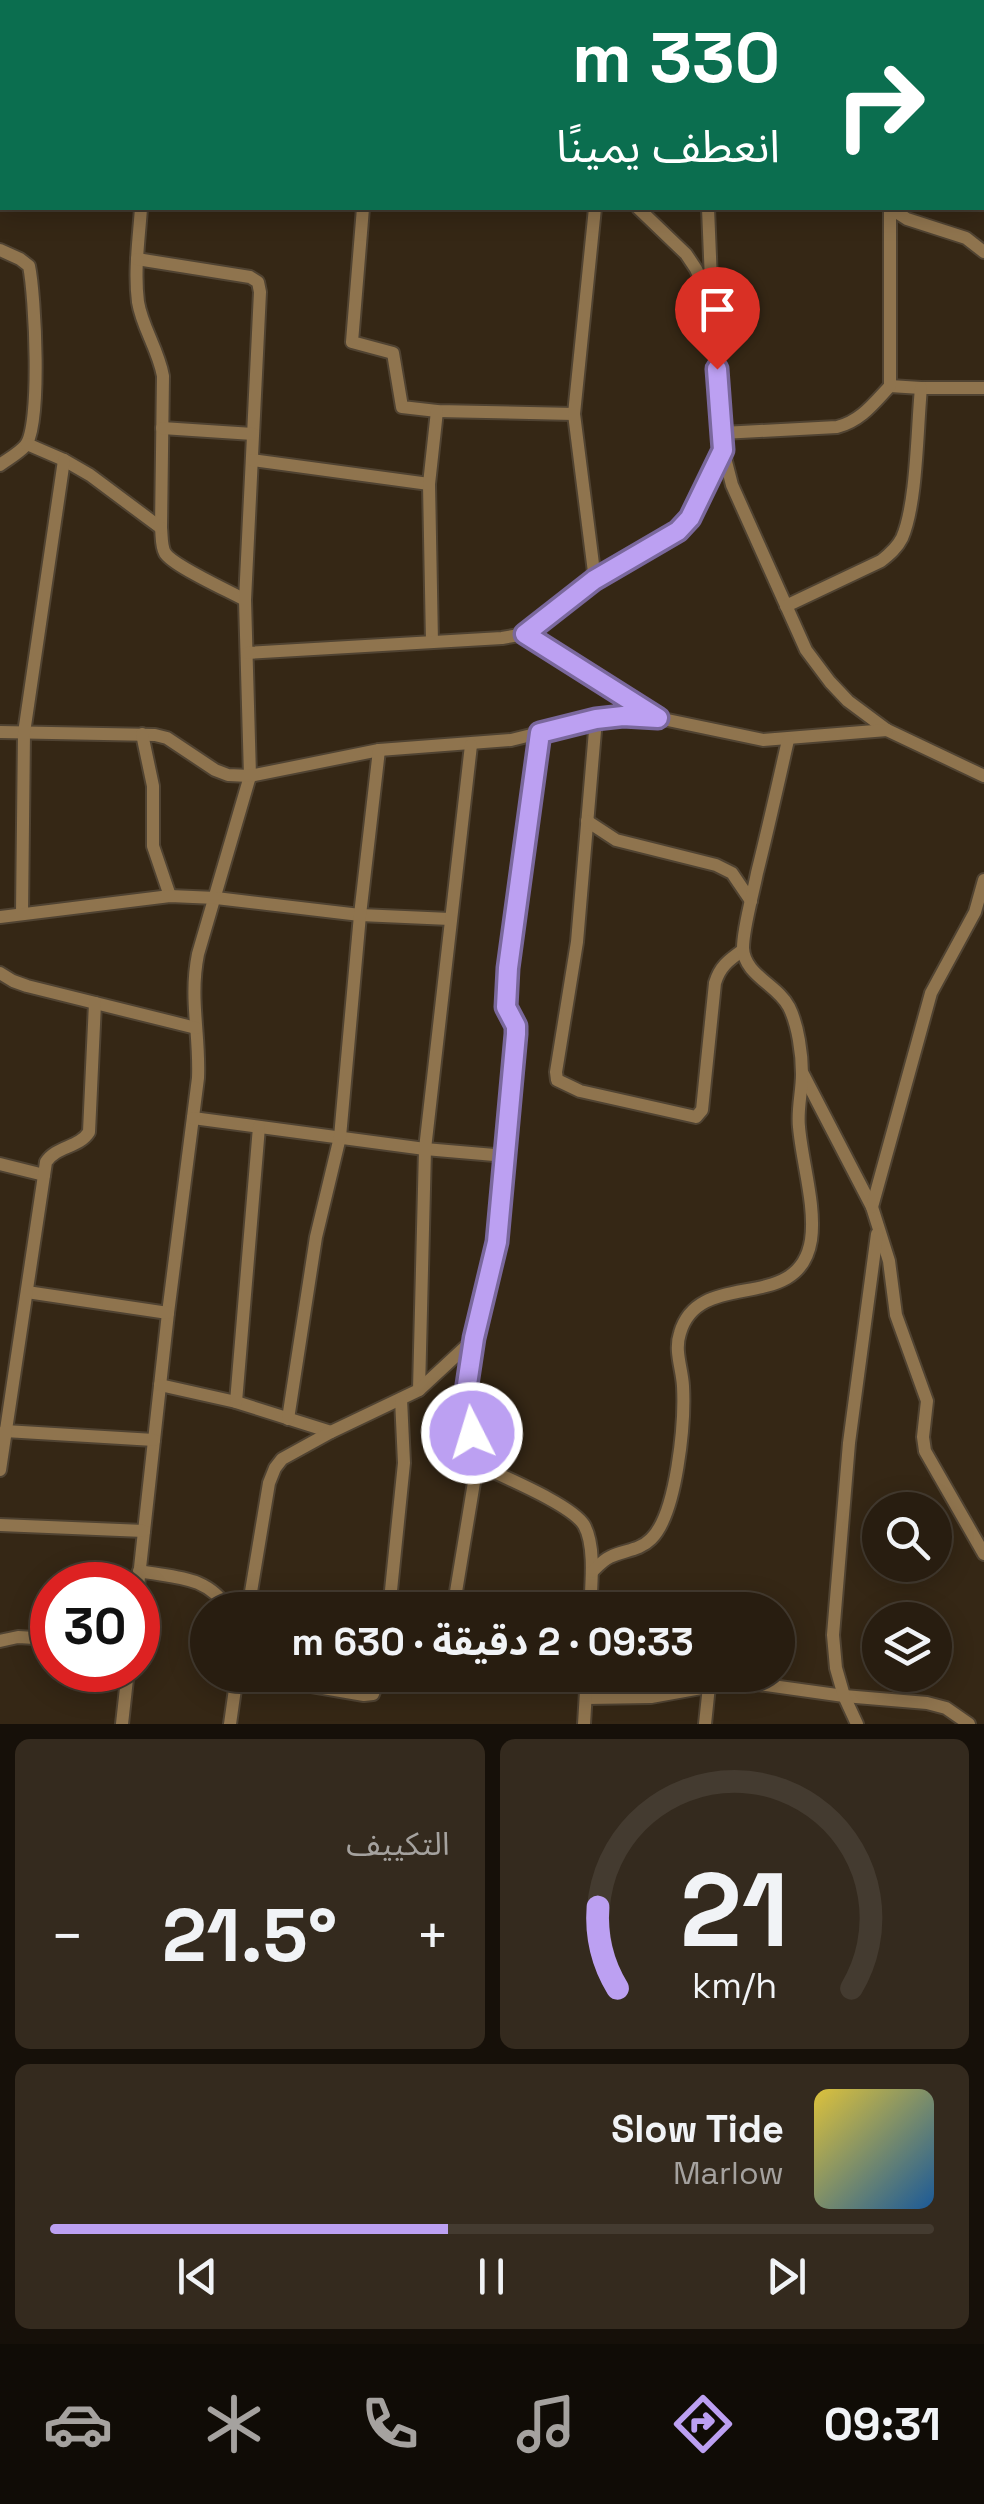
<!DOCTYPE html>
<html lang="ar">
<head>
<meta charset="utf-8">
<style>
	body { margin:0; font-family:"Space Grotesk","Noto Sans Arabic",sans-serif; background:#342a1e; color:#f1f3f6; direction:rtl; height:100vh; display:flex; flex-direction:column; font-size:38px; white-space:nowrap }
	* { box-sizing:border-box; margin:0 }
	p { font-size:32px; color:#a5a29f }
	.icon { flex:none; width:55px; height:55px; fill:none; stroke:currentColor; stroke-width:2; stroke-linecap:round; stroke-linejoin:round }
	.map { position:relative; height:1724px; overflow:hidden; direction:ltr }
	.details { display:flex; flex-direction:column; gap:15px; padding:15px; background:#161009; flex:1 }
	.details>* { flex:none }
	.hud { position:absolute; left:0px; top:0px; width:985px; height:210px; box-shadow:0 5px 25px #0003,0 0 0 2px #443b30; direction:rtl; background:#0b6e4f; color:#fff; overflow:hidden }
	.buttons { position:absolute; left:862px; top:1492px; display:grid; gap:20px }
	.buttons a { display:grid; place-items:center; width:90px; height:90px; border-radius:50%; background:#281d10; box-shadow:0 5px 25px #0003,0 0 0 2px #443b30; font-size:50px }
	.speed { position:absolute; left:30px; top:1562px; display:flex; gap:20px; font-size:50px; font-weight:700; text-align:center }
	.speed>* { display:grid; place-content:center; width:130px; height:130px; border-radius:50%; background:#281d10; box-shadow:0 5px 25px #0003,0 0 0 2px #443b30; line-height:1 }
	.speed .limit { border:15px solid #d22; background:#fff; color:#111 }
	.pin { position:absolute; display:grid; place-items:center; width:85px; height:85px; color:#fff; margin:-102px -42px; border-radius:50% 50% 50% 0; rotate:-45deg; box-shadow:0 0 10px #0007 }
	.pin .icon { rotate:45deg }
	.me { position:absolute; width:110px; margin:-55px; rotate:355deg; stroke-linejoin:round; filter:drop-shadow(0 0 8px #0008) }
	.turn { display:flex; align-items:center; gap:35px; height:210px; padding:0 40px; font-size:45px }
	.turn .icon { width:130px; height:130px; stroke-width:2.5 }
	.turn b { display:block; font-size:70px; line-height:85px }
	.big { font-size:75px; font-weight:700; line-height:1.1 }
	.details .tile { flex:1; display:flex; flex-direction:column; justify-content:center; gap:15px; min-width:0; padding:0 35px; border-radius:15px; background:#342a1e }
	.details .dial { align-items:center; gap:0 }
	.dial svg { height:260px; overflow:visible; fill:none; stroke:#443b30; stroke-width:7; stroke-linecap:round; text-anchor:middle }
	.dial text { fill:#f1f3f6; stroke:none }
	.song { display:flex; align-items:center; gap:30px }
	.cover { width:120px; height:120px; border-radius:15px; background:linear-gradient(135deg,hsl(50 70% 55%),hsl(210 70% 35%)) }
	.played { height:10px; border-radius:5px; background:linear-gradient(90deg,#bca0f2 45%,#443b30 45%) }
	.keys { display:flex; justify-content:space-around; direction:ltr }
	.heat { display:flex; justify-content:space-between; align-items:center; font-size:55px; direction:ltr }
	.details .tiles { flex:1; display:grid; gap:15px; grid-template-columns:1fr 1fr }
	.tile:last-child { grid-column:span 2 }
	.trip { position:absolute; left:190px; top:1592px; width:605px; height:100px; border-radius:50px; background:#281d10; box-shadow:0 5px 25px #0003,0 0 0 2px #443b30; font-weight:700; line-height:100px; text-align:center; direction:rtl }
	.tab-bar { display:flex; height:160px; justify-content:space-around; align-items:center; background:#100c06; color:#a5a29f }
	.tab-bar .icon { width:70px; height:70px }
	.tab-bar .current { color:#bca0f2 }
	.tab-bar b { font-size:45px; color:#f1f3f6 }
	.map>svg:first-child { display:block }
</style>
</head>
<body>
<div class="map">
<svg width="984" height="1724" viewBox="0 0 984 1724">
	<rect width="100%" height="100%" fill="#352715"/>
	<g fill="none" stroke-linecap="round" stroke-linejoin="round">
		<!-- street casing -->
		<g stroke="#504332" stroke-width="16">
			<g id="street">
				<polyline points="0,21 2,21"/>
				<polyline points="982,32 984,32"/>
				<path d="M141,208C139,238 134,271 138,302C142,327 158,349 163,376L161,528C162,536 161,546 165,553C173,566 229,591 245,600"/>
				<polyline points="363,208 352,342 393,353 402,407 437,411 574,414"/>
				<polyline points="638,208 686,254 696,269 709,298"/>
				<polyline points="708,208 712,305 723,450 732,485 806,650 830,682 848,701 887,730 984,776"/>
				<polyline points="890,208 907,219 966,238 984,252"/>
				<path d="M0,250L20,259L29,266C35,294 42,427 25,446C19,453 8,459 0,465"/>
				<path d="M137,259L250,277L258,282L260,292L245,600L250,776L198,954C189,999 200,1034 198,1078L168,1313L138,1586"/>
				<polyline points="890,386 921,388 984,388"/>
				<polyline points="162,428 253,434"/>
				<path d="M722,433L837,427C861,421 874,403 890,386V208"/>
				<polyline points="27,444 64,460 90,475 161,528"/>
				<polyline points="252,460 429,484"/>
				<polyline points="595,580 574,414 595,208"/>
				<path d="M786,606L881,561C890,554 897,548 902,538C917,504 917,428 921,388"/>
				<polyline points="525,634 654,715"/>
				<polyline points="432,642 429,484 437,411"/>
				<polyline points="247,653 502,638 525,634 595,580 677,531 698,503 723,450"/>
				<path d="M596,719L577,942L556,1072L557,1080L580,1091L696,1117L702,1110L715,983C720,966 729,960 743,950"/>
				<polyline points="0,732 155,735 167,738 215,770 228,775 250,776 379,750 511,740 596,719 623,716 658,718 763,740 887,730"/>
				<polyline points="142,734 153,786 153,846 170,896"/>
				<polyline points="587,821 616,840 716,865 732,873 751,901"/>
				<polyline points="22,914 24,733 64,460"/>
				<polyline points="0,917 170,896 216,898 360,915 450,919"/>
				<polyline points="0,973 13,981 27,986 196,1028"/>
				<polyline points="803,1074 872,1207 889,1261 896,1315 927,1401 923,1437 925,1451 984,1554"/>
				<polyline points="193,1118 425,1149 506,1156"/>
				<polyline points="0,1164 44,1175"/>
				<polyline points="872,1207 931,993 975,912 984,880"/>
				<polyline points="27,1292 168,1313"/>
				<polyline points="160,1385 236,1402 331,1432"/>
				<polyline points="419,1390 425,1149 471,745"/>
				<polyline points="236,1402 259,1127"/>
				<polyline points="288,1419 316,1237 340,1137 360,915 379,750"/>
				<polyline points="5,1431 154,1440"/>
				<path d="M477,1464C501,1476 571,1504 584,1525C596,1546 591,1587 590,1610"/>
				<path d="M0,1470L46,1162C56,1146 79,1148 89,1132L95,1003"/>
				<polyline points="0,1525 144,1531"/>
				<path d="M139,1571C176,1578 207,1575 229,1610"/>
				<path d="M592,1572C597,1567 603,1560 610,1557C624,1550 639,1551 651,1539C677,1514 685,1422 683,1386C682,1368 674,1351 680,1333C699,1266 799,1316 811,1240C816,1206 802,1162 799,1127C797,1109 802,1092 802,1074C802,1054 798,1025 789,1007C778,985 744,975 743,948C743,928 753,894 757,873C768,829 778,784 788,740"/>
				<polyline points="248,1610 269,1483 275,1468 282,1459 331,1432 419,1390 475,1338"/>
				<polyline points="389,1610 404,1463 401,1399"/>
				<polyline points="453,1610 477,1464 475,1442 466,1415 465,1398 475,1338 497,1242 517,1034 516,1026 506,1007 509,968 540,733"/>
				<polyline points="0,1641 18,1637 52,1639"/>
				<polyline points="247,1675 364,1695 373,1694 380,1675"/>
				<polyline points="586,1698 651,1697 729,1683 751,1683 844,1696 927,1703 946,1708 969,1724"/>
				<polyline points="122,1724 128,1670"/>
				<polyline points="230,1724 237,1675"/>
				<polyline points="584,1724 587,1675"/>
				<polyline points="705,1724 709,1686"/>
				<polyline points="857,1724 844,1696 836,1668 833,1635 849,1443 877,1234"/>
			</g>
		</g>
		<!-- street -->
		<use href="#street" stroke="#8f744e" stroke-width="12"/>
	</g>
	<g fill="none" stroke-linecap="round" stroke-linejoin="round">
		<!-- route casing -->
		<g stroke="#7a689d" stroke-width="25">
			<polyline id="route" points="472,1433 466,1415 465,1398 474,1338 497,1242 516,1034 516,1026 506,1007 508,968 540,733 596,719 623,716 658,718 525,634 594,580 678,531 690,518 723,450 717,369"/>
		</g>
		<!-- route -->
		<use href="#route" stroke="#bca0f2" stroke-width="18"/>
	</g>
</svg>
<div class="buttons">
<a><svg class="icon" aria-label="search" viewBox="0 0 24 24"><circle cx="10" cy="10" r="6"/><path d="M15 15l6 6"/></svg></a>
<a><svg class="icon" aria-label="layers" viewBox="0 0 24 24"><path d="M12 4l9 5-9 5-9-5zM3 14l9 5 9-5"/></svg></a>
</div>
<div class="speed"><div class="limit">30</div></div>
<div class="pin" style="left:717px;top:369px;background:#d93025"><svg class="icon" aria-label="arrive" viewBox="0 0 24 24"><path d="M6 21V4h12l-3 4 3 4H6"/></svg></div>
<svg class="me" style="left:472px;top:1433px" viewBox="-20 -20 40 40"><circle r="17" fill="#bca0f2" stroke="#fff" stroke-width="3"/><path d="M0-11L8 9 0 5-8 9z" fill="#fff"/></svg>
<div class="trip">09:33 · 2 دقيقة · 630 m</div>
<div class="hud">
<div class="turn"><svg class="icon" aria-label="right" viewBox="0 0 24 24"><path d="M7 20v-9h11M14 6l5 5-5 5"/></svg><div><b>330 m</b>انعطف يمينًا</div></div>
</div>
</div>
<section class="details">
<div class="tiles">
<div class="tile dial"><svg viewBox="0 0 100 80">
<path d="M14 69A42 42 0 1 1 86 69"/>
<path d="M14 69A42 42 0 0 1 8 44" stroke="#bca0f2"/>
<text x="50" y="56" font-size="32" font-weight="700">21</text>
<text x="50" y="72" font-size="11">km/h</text>
</svg></div>
<div class="tile"><p>التكييف</p>
<div class="heat"><a>−</a><b class="big">21.5°</b><a>+</a></div>
</div>
<div class="tile">
<div class="song"><i class="cover"></i><div><b>Slow Tide</b><p>Marlow</p></div></div>
<div class="played"></div>
<div class="keys"><svg class="icon" aria-label="previous" viewBox="0 0 24 24"><path d="M18 5L8 12l10 7zM5 5v14"/></svg><svg class="icon" aria-label="pause" viewBox="0 0 24 24"><path d="M8 5v14M16 5v14"/></svg><svg class="icon" aria-label="next" viewBox="0 0 24 24"><path d="M6 5l10 7-10 7zM19 5v14"/></svg></div>
</div>
</div>
</section>
<nav class="tab-bar">
<b>09:31</b>
<svg class="icon current" aria-label="directions" viewBox="0 0 24 24"><path d="M12 3l9 9-9 9-9-9zM9 14v-3h6M13 9l2 2-2 2"/></svg>
<svg class="icon" aria-label="music" viewBox="0 0 24 24"><path d="M9 18V5l10-2v13"/><circle cx="6" cy="18" r="3"/><circle cx="16" cy="16" r="3"/></svg>
<svg class="icon" aria-label="phone" viewBox="0 0 24 24"><path d="M5 4h4l2 5-3 2q2 4 5 5l2-3 5 2v4C11 20 4 13 5 4z"/></svg>
<svg class="icon" aria-label="climate" viewBox="0 0 24 24"><path d="M12 3v18M4 7l16 10M4 17L20 7"/></svg>
<svg class="icon" aria-label="car" viewBox="0 0 24 24"><path d="M5 17H2v-5l4-1 3-4h7l3 4 3 1v5h-3M9 17h6M6 11h13"/><circle cx="7" cy="17" r="2"/><circle cx="17" cy="17" r="2"/></svg>
</nav>
</body>
</html>
